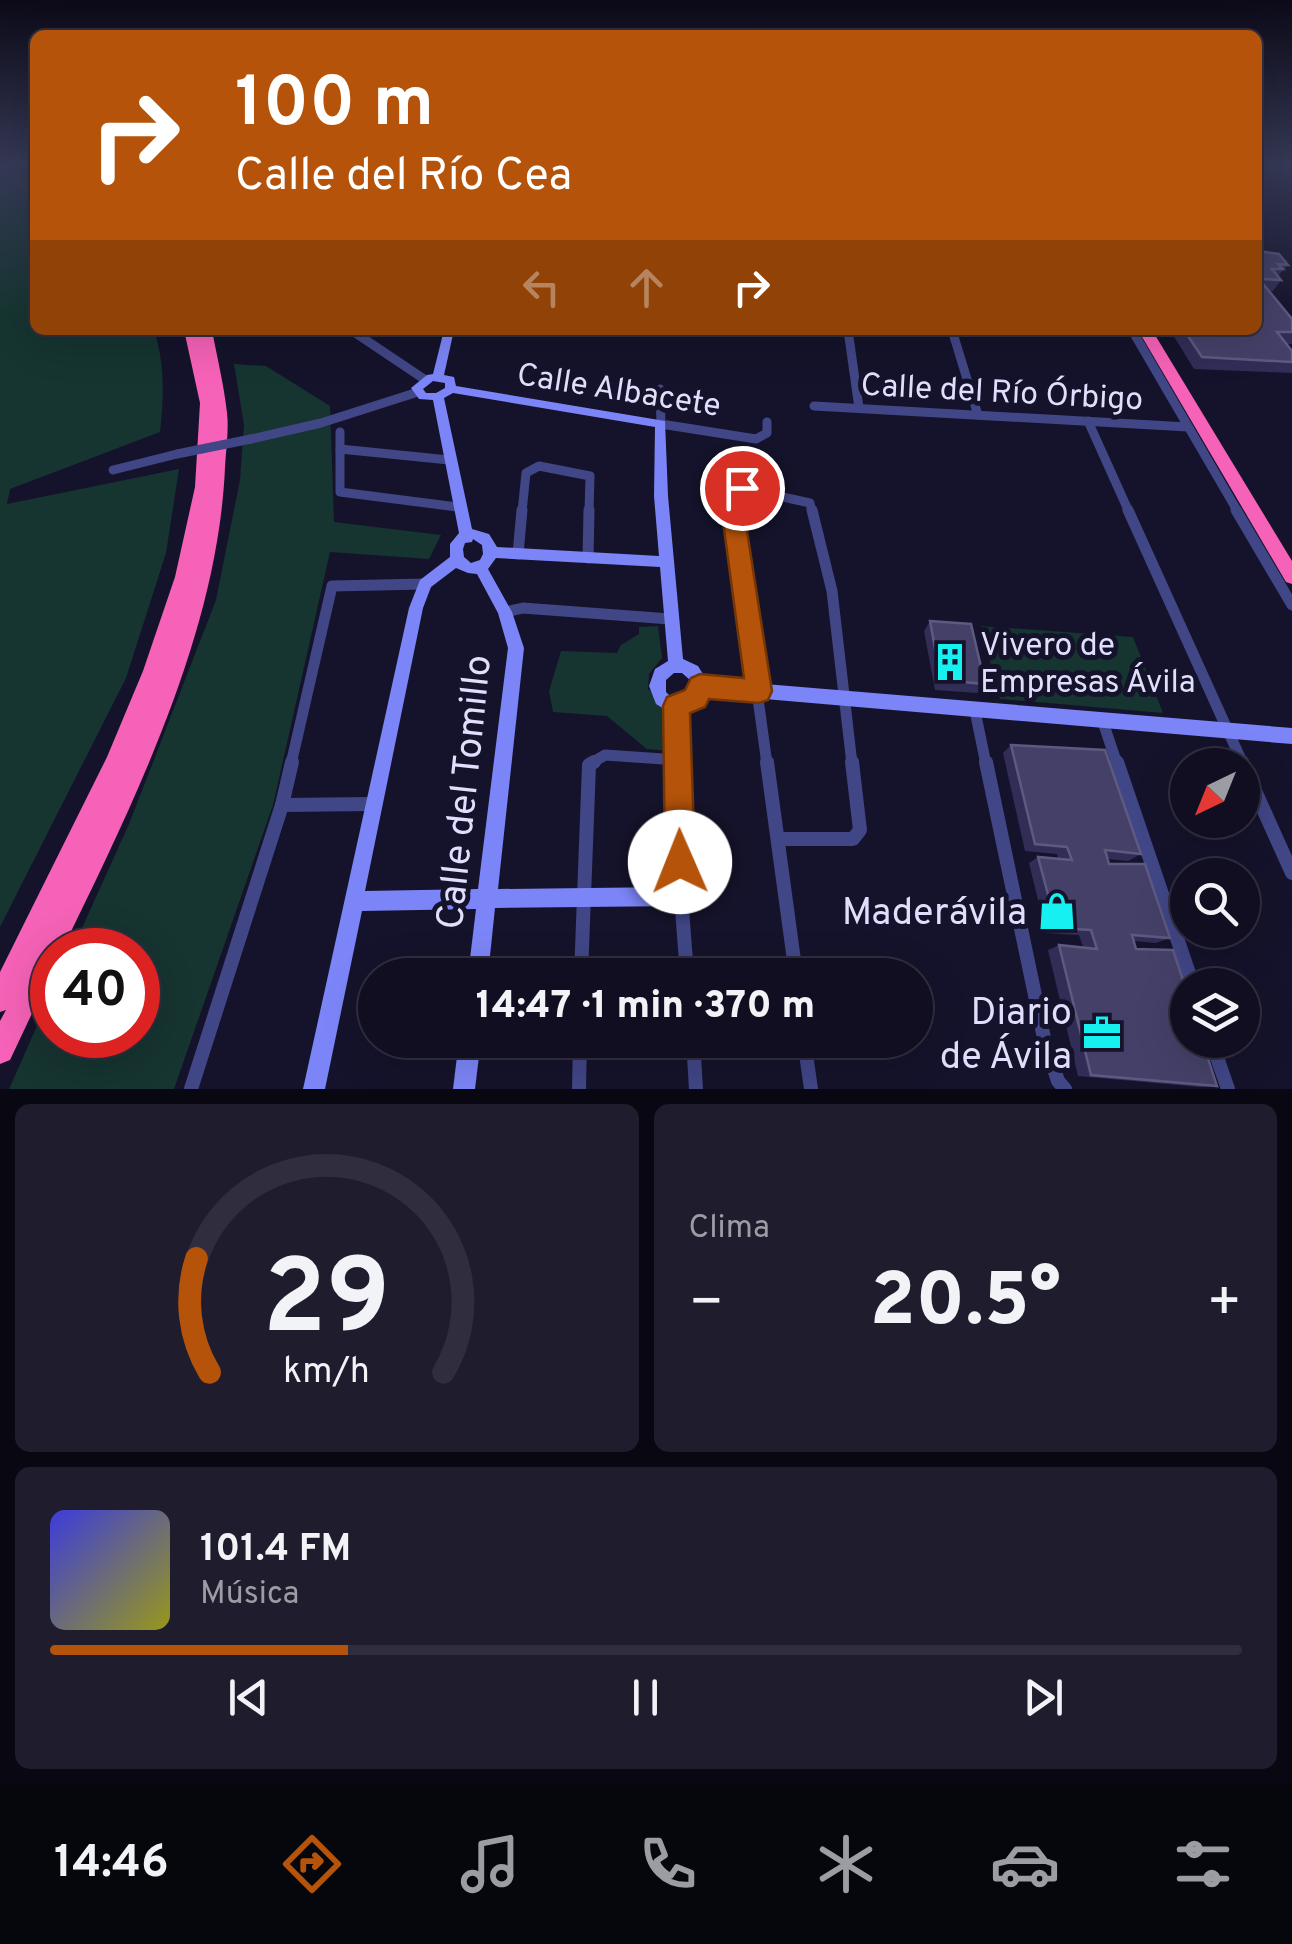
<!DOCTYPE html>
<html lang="es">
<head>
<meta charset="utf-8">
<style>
	body { margin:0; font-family:Overpass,sans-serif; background:#1e1c2d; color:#f1f3f6; height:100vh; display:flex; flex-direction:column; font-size:38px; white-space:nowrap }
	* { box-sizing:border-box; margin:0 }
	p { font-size:32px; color:#9c9ca5 }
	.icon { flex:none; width:55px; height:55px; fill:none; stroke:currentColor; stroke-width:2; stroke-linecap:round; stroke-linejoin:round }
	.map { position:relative; height:1089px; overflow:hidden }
	.details { display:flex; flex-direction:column; gap:15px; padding:15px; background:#090812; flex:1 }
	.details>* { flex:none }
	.top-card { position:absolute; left:30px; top:30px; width:1232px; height:305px; border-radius:15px; box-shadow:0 10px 40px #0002,0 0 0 2px #302e3e; background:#b45309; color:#fff; overflow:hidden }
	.needle { width:65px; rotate:223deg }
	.tools { position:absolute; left:1170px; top:748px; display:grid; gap:20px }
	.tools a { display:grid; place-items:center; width:90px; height:90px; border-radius:50%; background:#100e20; box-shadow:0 10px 40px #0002,0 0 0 2px #302e3e; font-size:50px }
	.speed { position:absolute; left:30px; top:928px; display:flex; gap:20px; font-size:50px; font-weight:700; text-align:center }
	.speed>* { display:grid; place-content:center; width:130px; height:130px; border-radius:50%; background:#100e20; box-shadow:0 10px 40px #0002,0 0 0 2px #302e3e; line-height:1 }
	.speed .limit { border:15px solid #d22; background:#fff; color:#111 }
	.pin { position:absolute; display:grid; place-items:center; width:85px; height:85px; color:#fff; margin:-42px; border:5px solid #fff; border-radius:50%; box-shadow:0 2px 10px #0007 }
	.me { position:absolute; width:110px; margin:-55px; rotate:359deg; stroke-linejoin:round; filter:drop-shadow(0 0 8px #0008) }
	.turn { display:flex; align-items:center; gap:35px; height:210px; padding:0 40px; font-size:45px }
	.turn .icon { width:130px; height:130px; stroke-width:2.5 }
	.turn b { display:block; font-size:70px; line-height:85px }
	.lanes { display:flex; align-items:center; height:95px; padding:0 40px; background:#0003; justify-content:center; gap:50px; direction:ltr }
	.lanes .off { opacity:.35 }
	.big { font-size:75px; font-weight:800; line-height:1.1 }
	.details .tile { flex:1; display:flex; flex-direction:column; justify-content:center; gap:15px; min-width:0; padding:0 35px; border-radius:15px; background:#1e1c2d }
	.details .dial { align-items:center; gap:0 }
	.dial svg { height:260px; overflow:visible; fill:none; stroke:#302e3e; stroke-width:7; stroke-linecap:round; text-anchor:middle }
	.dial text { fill:#f1f3f6; stroke:none }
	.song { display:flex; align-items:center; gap:30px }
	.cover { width:120px; height:120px; border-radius:15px; background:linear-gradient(135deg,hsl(240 70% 55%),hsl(60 70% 35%)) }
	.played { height:10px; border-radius:5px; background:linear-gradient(90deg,#b45309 25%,#302e3e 25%) }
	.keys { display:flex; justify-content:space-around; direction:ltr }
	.heat { display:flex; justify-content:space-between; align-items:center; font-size:55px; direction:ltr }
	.details .tiles { flex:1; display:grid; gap:15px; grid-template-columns:1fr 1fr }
	.tile:last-child { grid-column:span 2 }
	.trip { position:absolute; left:358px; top:958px; width:575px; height:100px; border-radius:50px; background:#100e20; box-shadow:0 10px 40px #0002,0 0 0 2px #302e3e; font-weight:800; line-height:100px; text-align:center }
	.dock { display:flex; height:160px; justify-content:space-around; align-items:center; background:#06060d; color:#9c9ca5 }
	.dock .icon { width:70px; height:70px }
	.dock .on { color:#b45309 }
	.dock b { font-size:45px; color:#f1f3f6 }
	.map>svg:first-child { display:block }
</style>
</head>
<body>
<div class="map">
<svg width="1292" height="1089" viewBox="0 0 1292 1089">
	<rect width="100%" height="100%" fill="#15132b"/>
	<!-- green -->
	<g fill="#163430">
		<path d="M0,166L15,168L35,193V330H154C165,364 164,396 160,432L10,489L7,504L179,469L166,553L126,678L0,927Z"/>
		<polygon points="234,364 266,366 330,406 334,522 441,535 429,559 330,552 273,805 174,1089 9,1089 52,992 52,1035 138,1035 138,950 72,950 129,824 216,600 240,480 244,425"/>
		<polygon points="658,626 662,658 649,674 648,689 669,710 669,751 647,749 607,716 553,712 549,691 561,651 617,653 621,645 639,634 639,627"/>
		<polygon points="981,626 1133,637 1163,713 1000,699"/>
	</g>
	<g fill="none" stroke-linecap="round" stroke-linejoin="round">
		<!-- street-far2 -->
		<g stroke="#414686" stroke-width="9">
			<polyline points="351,330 424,379"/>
			<polyline points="848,330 859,408"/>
			<polyline points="952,330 978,415"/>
			<polyline points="1132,330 1238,512"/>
			<polyline points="660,389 661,424 756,439 767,433 767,422"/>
			<polyline points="814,406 1188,427"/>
			<polyline points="1088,421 1129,512"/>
			<polyline points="340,432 340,492 457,507"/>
			<polyline points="251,439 321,423 418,392"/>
			<polyline points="340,449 449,460"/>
			<polyline points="113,470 177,454"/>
			<polyline points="522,512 526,473 539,466 590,476 589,512"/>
			<polyline points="733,512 733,491 742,488 810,503 812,512"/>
		</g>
		<!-- street-far1 -->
		<g stroke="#414686" stroke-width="11">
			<polyline points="732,510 767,764"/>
			<polyline points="812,510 832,591 852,764"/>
			<polyline points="1128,510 1243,764"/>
			<polyline points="1236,510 1292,605"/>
			<polyline points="518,554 522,510"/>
			<polyline points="588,558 589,510"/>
			<polyline points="505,612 523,608 670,619"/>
			<polyline points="975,711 986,764"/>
			<polyline points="1103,722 1117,764"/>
			<polyline points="291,764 332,586 425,584"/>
			<polyline points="590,764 605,755 678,760"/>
		</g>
		<!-- street -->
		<g stroke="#414686" stroke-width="14">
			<polyline points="767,762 796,975"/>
			<polyline points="986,762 1044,1038 1058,1081 1065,1089"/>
			<polyline points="1117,762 1193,985"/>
			<polyline points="1242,762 1292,873"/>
			<polyline points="282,805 373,804"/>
			<polyline points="778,839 853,839 860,830 852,762"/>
			<polyline points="681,896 687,975"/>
			<polyline points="581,975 589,765 594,762"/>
			<polyline points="693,1040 696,1089"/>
			<polyline points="804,1040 811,1089"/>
			<polyline points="1211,1040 1228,1089"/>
			<polyline points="191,1089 282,805 292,762"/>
			<polyline points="579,1089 580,1040"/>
		</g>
		<!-- secondary -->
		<g fill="#7c85f7" fill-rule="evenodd">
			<path d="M444,330H454L444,375L454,377L456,386L665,421L668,496L683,659L698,666L706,679L1292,728V744L705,694L698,706L685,713L691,896L688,903L681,906L495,908L488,975H468L476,909L362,911L325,1089H303L409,608L420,580L450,557V544L459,533L433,400L419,399L411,388L427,375L433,374ZM433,381L445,383V388L436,393H426L423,389ZM453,393L655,427L654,496L659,556L497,547L489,534L472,529L444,398ZM473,539L482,545L483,554L480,560L471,563L464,557L463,549L465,543L472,542ZM496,558L660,567L668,661L655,669L649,686L656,704L669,712L671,887L498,889L524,648L512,612L488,569ZM456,568L468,573L477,574L498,613L508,648L478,889L365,891L423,608L431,587ZM674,673H682L690,680V692L683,699H673L666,692V680Z"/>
			<polygon points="459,1040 481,1040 475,1089 453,1089"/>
		</g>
		<!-- highway -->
		<g fill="#f562b7" fill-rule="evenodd">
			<polygon points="26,166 35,166 35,171"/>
			<path d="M184,330H198L200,341L198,330H212C217,357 224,385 227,413C229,430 226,449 225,467C218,633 134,802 62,950H52V971L10,1060L0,1064V1021L6,1010L0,1012V972L107,757L143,671L175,577L195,487L200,403Z"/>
			<polygon points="1138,330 1152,330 1292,561 1292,584 1286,582"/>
		</g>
		<!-- street-bridge -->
		<polyline stroke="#414686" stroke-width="9" points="177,454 251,439"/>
	</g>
	<!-- wall -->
	<g fill="#322d57">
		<polygon points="1258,251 1288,265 1278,276 1281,280 1273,291 1269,291 1292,319 1292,344 1287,344 1292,351 1292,373 1194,369 1170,330 1258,330"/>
		<polygon points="930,621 985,684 977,693 935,690 924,631"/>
		<polygon points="1011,745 1141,854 1128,861 1108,859 1109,864 1170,938 1156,943 1134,941 1136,949 1217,1086 1200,1087 1078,1076 1048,950 1059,945 1083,947 1079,935 1046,933 1029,863 1038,857 1058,859 1057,854 1025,851 1003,753"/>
	</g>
	<!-- building -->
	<g fill="#454068" stroke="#5d5980" stroke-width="2.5">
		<polygon points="1258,251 1279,254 1288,265 1278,264 1283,269 1272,269 1281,280 1259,279 1292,319 1292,332 1277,332 1292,351 1292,362 1202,357 1184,330 1258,330"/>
		<polygon points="930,621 971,624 985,684 941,680"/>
		<polygon points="1011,745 1105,750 1141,854 1105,850 1109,864 1145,864 1170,938 1132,935 1136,949 1173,950 1188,995 1188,1040 1202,1040 1217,1086 1091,1075 1059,945 1097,949 1091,930 1057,928 1038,857 1072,860 1067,847 1035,844"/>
	</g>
	<!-- sky -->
	<linearGradient id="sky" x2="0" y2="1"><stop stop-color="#0c0a18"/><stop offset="0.52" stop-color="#353955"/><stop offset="1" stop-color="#353955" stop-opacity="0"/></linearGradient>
	<rect width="1292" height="318" fill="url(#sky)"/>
	<!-- route -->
	<polygon fill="#b45309" stroke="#753606" stroke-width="2.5" points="742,481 752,488 742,499 772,691 768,700 759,703 709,699 705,707 690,713 695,862 691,873 680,877 669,873 665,862 663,706 667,697 685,690 691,678 700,674 744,678 720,499 726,485"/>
	<!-- icons -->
	<defs>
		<g id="building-bare" transform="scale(3)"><path d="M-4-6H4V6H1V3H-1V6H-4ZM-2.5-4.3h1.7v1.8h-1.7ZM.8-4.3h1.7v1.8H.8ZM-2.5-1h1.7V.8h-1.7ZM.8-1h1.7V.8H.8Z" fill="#17f0f0" stroke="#15132b" stroke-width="2.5" paint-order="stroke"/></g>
		<g id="shop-bare" transform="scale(3)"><path d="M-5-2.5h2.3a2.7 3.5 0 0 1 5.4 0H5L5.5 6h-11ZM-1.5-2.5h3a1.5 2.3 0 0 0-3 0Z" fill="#17f0f0" stroke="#15132b" stroke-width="2.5" paint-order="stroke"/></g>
		<g id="office-bare" transform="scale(3)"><path d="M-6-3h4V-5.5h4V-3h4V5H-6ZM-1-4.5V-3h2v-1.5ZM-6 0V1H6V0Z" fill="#17f0f0" stroke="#15132b" stroke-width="2.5" paint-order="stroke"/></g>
	</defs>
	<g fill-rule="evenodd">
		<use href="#building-bare" x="950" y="662"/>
		<use href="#shop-bare" x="1057" y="911"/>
		<use href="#office-bare" x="1102" y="1033"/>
	</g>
	<g text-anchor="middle" stroke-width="10" stroke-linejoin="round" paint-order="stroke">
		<!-- street labels -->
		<g font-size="32" fill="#dfdffd" stroke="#15132b">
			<text transform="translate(619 389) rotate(9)" y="11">Calle Albacete</text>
			<text transform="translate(1002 391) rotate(3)" y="11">Calle del Río Órbigo</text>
		</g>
		<!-- poi labels -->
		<g font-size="32" fill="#dfdffd" stroke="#15132b" text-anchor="start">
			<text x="980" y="655">Vivero de<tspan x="980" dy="37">Empresas Ávila</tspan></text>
		</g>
		<!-- near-street labels -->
		<g font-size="38" fill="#dfdffd" stroke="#15132b">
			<text transform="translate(463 792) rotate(-84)" y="13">Calle del Tomillo</text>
		</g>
		<!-- near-poi labels -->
		<g font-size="38" fill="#dfdffd" stroke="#15132b" text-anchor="end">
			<text x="1027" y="924">Maderávila</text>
			<text x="1072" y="1024">Diario<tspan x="1072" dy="44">de Ávila</tspan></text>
		</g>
	</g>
</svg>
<div class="tools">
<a><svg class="needle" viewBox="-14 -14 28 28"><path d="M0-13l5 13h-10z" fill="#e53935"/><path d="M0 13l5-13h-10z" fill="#9c9ca5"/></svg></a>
<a><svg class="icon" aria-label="search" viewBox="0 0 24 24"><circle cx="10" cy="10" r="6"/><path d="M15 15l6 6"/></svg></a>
<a><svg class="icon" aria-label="layers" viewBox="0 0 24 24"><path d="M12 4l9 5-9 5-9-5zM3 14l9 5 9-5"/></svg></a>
</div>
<div class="speed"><div class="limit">40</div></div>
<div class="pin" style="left:742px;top:488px;background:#d93025"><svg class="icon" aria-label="arrive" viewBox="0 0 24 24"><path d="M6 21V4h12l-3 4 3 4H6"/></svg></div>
<svg class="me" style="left:680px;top:862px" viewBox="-20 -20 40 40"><circle r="19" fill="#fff"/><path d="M0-13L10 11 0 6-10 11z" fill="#b45309"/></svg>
<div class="trip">14:47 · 1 min · 370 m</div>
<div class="top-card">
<div class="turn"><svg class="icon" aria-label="right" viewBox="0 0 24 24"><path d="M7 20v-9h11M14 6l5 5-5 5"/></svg><div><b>100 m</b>Calle del Río Cea</div></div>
<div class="lanes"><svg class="icon off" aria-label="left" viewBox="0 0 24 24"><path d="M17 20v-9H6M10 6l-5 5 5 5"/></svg><svg class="icon off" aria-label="ahead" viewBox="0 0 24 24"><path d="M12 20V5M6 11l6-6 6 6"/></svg><svg class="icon" aria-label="right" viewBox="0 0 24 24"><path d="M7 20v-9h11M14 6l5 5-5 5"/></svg></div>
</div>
</div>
<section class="details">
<div class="tiles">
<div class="tile dial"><svg viewBox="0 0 100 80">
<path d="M14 69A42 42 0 1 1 86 69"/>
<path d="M14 69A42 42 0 0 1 10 34" stroke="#b45309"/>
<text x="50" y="56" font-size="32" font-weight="700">29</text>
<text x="50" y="72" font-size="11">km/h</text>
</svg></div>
<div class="tile"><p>Clima</p>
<div class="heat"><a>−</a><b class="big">20.5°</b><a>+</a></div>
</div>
<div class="tile">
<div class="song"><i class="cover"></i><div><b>101.4 FM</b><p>Música</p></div></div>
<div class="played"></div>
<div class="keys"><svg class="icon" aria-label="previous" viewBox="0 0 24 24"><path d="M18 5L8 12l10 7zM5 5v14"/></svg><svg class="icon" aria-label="pause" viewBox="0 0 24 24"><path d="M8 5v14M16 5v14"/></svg><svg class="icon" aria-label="next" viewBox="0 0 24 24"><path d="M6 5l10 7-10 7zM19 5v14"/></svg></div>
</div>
</div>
</section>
<nav class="dock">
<b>14:46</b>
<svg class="icon on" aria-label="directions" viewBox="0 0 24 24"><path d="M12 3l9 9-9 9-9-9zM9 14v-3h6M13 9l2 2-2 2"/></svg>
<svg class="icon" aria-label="music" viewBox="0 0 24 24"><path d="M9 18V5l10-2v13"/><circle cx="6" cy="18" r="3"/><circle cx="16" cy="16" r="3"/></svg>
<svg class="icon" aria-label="phone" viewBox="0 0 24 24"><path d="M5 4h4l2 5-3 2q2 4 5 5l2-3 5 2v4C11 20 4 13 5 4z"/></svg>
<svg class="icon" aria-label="climate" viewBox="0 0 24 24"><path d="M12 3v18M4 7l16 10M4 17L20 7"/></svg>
<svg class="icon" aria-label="car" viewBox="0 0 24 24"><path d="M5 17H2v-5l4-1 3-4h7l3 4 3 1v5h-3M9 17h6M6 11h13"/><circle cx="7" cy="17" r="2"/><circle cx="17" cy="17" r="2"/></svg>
<svg class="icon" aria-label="filters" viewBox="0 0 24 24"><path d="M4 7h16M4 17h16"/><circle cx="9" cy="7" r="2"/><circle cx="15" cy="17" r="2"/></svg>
</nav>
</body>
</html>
